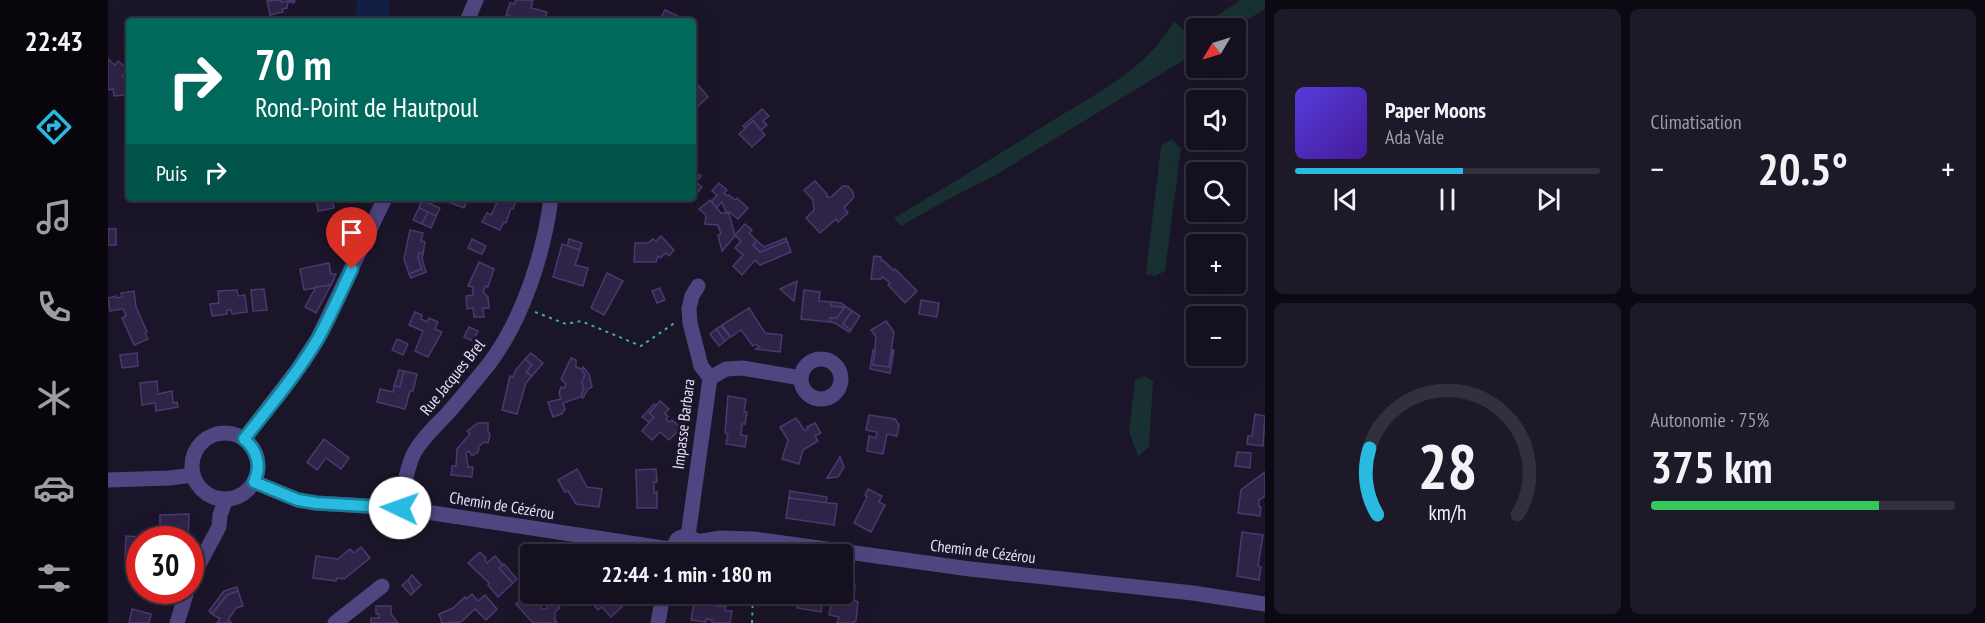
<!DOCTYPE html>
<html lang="fr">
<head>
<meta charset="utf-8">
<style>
	body { margin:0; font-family:"PT Sans Narrow",sans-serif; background:#1d1928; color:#f1f3f6; height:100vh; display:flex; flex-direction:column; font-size:22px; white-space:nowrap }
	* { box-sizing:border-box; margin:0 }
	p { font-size:20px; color:#9d9da4 }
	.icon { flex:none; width:33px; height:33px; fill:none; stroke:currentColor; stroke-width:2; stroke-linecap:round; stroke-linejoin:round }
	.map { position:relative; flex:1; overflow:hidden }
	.sheet { display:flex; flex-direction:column; gap:9px; padding:9px; background:#0b0911; width:720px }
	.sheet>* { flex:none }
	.banner { position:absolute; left:18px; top:18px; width:570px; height:183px; border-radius:6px; box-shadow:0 6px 24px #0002,0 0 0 2px #33303d; background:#00695c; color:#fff; overflow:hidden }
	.needle { width:39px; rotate:232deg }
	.fabs { position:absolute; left:1078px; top:18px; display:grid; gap:12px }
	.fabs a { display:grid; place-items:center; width:60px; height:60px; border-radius:6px; background:#14101f; box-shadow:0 6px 24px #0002,0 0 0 2px #33303d; font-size:30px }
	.speed { position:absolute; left:18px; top:526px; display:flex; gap:12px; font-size:30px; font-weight:700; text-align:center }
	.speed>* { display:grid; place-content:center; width:78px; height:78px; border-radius:50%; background:#14101f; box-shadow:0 6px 24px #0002,0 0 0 2px #33303d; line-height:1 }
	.speed .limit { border:9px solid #d22; background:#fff; color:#111 }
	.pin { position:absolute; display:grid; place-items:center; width:51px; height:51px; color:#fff; margin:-62px -26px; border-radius:50% 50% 50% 0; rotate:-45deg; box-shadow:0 0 6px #0007 }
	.pin .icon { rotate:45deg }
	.me { position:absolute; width:66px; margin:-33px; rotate:273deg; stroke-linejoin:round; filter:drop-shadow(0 0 4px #0008) }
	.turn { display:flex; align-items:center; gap:21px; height:126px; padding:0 30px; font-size:27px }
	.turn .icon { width:78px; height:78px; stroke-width:2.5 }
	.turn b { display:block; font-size:42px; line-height:51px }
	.then { display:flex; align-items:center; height:57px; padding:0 30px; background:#0003; gap:12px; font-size:22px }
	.big { font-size:45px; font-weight:700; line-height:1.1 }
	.sheet .card { flex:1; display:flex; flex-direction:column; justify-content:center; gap:9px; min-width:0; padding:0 21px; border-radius:9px; background:#1d1928 }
	.sheet .dial { align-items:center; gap:0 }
	.dial svg { height:156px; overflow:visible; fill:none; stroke:#33303d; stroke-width:7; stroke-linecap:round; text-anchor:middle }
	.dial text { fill:#f1f3f6; stroke:none }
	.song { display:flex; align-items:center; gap:18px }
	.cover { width:72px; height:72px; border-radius:9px; background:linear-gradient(135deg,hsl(250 70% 55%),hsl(260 70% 35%)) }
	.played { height:6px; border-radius:3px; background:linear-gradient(90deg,#28bae0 55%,#33303d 55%) }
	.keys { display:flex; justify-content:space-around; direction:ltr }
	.heat { display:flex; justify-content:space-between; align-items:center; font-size:33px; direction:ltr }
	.charge { height:9px; border-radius:4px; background:linear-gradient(90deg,#34c759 75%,#33303d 0) }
	.sheet .tiles { flex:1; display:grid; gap:9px; grid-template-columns:repeat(2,1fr) }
	.trip { position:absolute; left:412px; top:544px; width:333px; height:60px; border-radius:6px; background:#14101f; box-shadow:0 6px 24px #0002,0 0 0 2px #33303d; font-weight:700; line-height:60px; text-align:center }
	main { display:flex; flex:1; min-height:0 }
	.tab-bar { display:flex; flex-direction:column; width:108px; justify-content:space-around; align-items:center; background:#08060c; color:#9d9da4 }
	.tab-bar .icon { width:42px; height:42px }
	.tab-bar .current { color:#28bae0 }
	.tab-bar b { font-size:27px; color:#f1f3f6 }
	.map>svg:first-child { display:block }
</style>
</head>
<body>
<main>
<nav class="tab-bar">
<b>22:43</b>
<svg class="icon current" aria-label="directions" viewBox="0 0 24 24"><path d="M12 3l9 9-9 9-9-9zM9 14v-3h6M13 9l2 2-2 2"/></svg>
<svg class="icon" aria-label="music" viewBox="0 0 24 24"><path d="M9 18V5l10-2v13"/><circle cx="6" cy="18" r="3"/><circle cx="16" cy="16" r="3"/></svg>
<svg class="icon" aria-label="phone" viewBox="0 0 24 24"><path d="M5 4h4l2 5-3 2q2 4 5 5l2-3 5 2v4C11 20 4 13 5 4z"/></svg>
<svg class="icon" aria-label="climate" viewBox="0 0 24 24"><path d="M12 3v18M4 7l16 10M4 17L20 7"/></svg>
<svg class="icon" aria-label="car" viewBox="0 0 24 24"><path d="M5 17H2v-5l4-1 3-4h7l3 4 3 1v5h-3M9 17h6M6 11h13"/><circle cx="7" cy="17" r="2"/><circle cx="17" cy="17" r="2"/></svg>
<svg class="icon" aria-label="filters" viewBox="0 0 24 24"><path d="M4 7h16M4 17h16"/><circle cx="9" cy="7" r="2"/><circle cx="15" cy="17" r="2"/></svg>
</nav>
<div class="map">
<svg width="1157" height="623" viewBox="0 0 1157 623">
	<rect width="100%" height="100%" fill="#1b1529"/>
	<!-- green -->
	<g fill="#193032">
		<polygon points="1133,0 1157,0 1157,9 1126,28 1090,28"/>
		<path d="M1066,21L1080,35L1089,29V52L886,176L833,203L793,226L786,218C837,188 888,156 939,124C985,95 1039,70 1066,21Z"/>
		<polygon points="1064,139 1073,149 1057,271 1047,276 1038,274 1053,146"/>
		<polygon points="1036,376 1045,381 1041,447 1030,456 1021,431 1027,380"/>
	</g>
	<!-- water -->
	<polygon fill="#132044" points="249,0 282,0 280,21 247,21"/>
	<!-- building -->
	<g fill="#2f2347" stroke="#4a3970" stroke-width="1.5">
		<polygon points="173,0 173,2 187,0 186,3 180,2 179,8 174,9 175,12 162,15 159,1"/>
		<polygon points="408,0 425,0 423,8 439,12 436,21 418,21 398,15 402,3 406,4"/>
		<polygon points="557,10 572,17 570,21 551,21"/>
		<polygon points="0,59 7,65 10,61 20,69 14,76 21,81 17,89 17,95 6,96 5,89 0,90"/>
		<polygon points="591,86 600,97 585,111 585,91"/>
		<polygon points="654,109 661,116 655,121 659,125 653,130 645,121 637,128 635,126"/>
		<polygon points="645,121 657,135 644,147 631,134"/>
		<polygon points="585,170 593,176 588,182 594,187 586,197"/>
		<polygon points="707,181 719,194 719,197 723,197 735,186 740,186 745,192 746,197 736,208 740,213 730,222 728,219 712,233 698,218 706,210 705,200 696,190"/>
		<polygon points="611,183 619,190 616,193 620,196 621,195 627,200 629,198 640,208 630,219 623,213 618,212 614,202 608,208 603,202 609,195 604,191"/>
		<polygon points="208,198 224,198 226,208 210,211"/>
		<polygon points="330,198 360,198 356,208"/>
		<polygon points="391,198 409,199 405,209 403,208 398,223 396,222 392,230 374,222 379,213 383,215"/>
		<polygon points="314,200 332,208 328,216 311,208"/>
		<polygon points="602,200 613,213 621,213 627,236 614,251 610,235 613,234 610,225 597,224 598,215 591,209"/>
		<polygon points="311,208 320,212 314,224 305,220"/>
		<polygon points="320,212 328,216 323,228 314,224"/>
		<polygon points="637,224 644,230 641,233 649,241 645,245 652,252 679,241 683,252 652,265 647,260 634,275 625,266 635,255 627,248 633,241 627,235"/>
		<rect x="0" y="229" width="8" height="16"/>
		<polygon points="302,230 315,233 313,241 317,242 315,254 311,253 310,258 314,269 301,274 296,259"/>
		<polygon points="553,236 566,250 561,256 558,253 552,258 550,256 548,262 526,262 527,243 540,243 545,239 548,241"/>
		<polygon points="678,238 679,241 652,252 645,245 649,241 656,247"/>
		<polygon points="364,239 378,246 374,254 360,248"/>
		<polygon points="461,239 474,243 472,250 459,246"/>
		<polygon points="454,244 472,250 467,265 480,268 475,286 445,277"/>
		<polygon points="311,253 315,254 314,258 318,272 303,278 301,274 314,269 310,258"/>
		<polygon points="766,256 773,257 773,260 776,261 785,270 787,269 809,291 797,303 780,285 782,283 775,277 773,279 763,279"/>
		<polygon points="371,262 386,269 380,287 378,286 375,292 380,297 381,308 375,308 376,317 366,317 365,308 359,309 358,296 365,295 365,287 360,286"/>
		<polygon points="221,263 223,274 228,274 223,285 196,290 192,269"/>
		<polygon points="499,273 515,281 496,315 483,308"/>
		<polygon points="689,281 686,301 672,289"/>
		<polygon points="223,285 208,313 197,307 208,287"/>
		<polygon points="552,288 557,300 549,303 544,291"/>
		<polygon points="156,289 159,310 145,311 143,290"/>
		<polygon points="129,290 130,296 137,295 139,312 124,314 123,310 119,310 119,314 104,316 102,304 111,303 110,291"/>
		<polygon points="696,290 712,292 711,301 724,302 723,306 737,307 729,318 722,318 722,322 693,319"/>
		<polygon points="26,291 28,307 39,332 37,333 40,339 26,345 14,318 18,316 15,309 2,311 0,298 8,296 9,298 14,297 13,293"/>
		<polygon points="813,300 831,303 829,317 811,314"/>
		<polygon points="724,302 733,303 744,311 735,324 743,330 741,332 727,323 722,322 722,318 729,318 737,307 723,306"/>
		<polygon points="641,308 657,333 674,335 672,352 648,349 651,347 648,344 645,346 633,330 623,337 614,325"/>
		<polygon points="744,311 752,316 743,330 735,324"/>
		<polygon points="307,312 314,315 313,319 319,322 321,318 330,322 327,329 334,332 320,357 307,351 315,331 301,325"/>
		<polygon points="778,321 786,332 781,367 765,365 768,337 763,330"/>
		<polygon points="613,326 622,337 617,341 608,329"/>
		<polygon points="361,327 370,331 365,341 356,337"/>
		<polygon points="608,329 617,341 611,346 602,334"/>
		<polygon points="289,339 300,344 295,355 284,350"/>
		<polygon points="765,350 767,351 765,365 781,367 784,350 786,350 782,373 762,369"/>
		<polygon points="29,353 30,366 14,368 12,355"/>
		<polygon points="423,353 435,363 424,376 418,372 424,365 417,359"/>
		<polygon points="463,358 468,360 468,367 474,369 477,375 474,382 476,389 473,397 455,403 457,409 454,414 445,417 440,402 453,399 451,393 453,387 456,388 458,384 453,379"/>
		<polygon points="417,359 424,365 418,372 424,376 418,383 409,414 394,410 402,376 405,377 407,371"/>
		<polygon points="475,367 481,374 484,387 480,389 475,398 473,397 476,389 474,382 477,375 474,369"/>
		<polygon points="291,370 296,371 292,387 286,386"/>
		<polygon points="296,371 309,374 305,391 302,391 297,409 269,402 272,389 285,392 286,386 292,387"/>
		<polygon points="49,381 50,394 64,391 65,403 69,402 70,407 48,411 47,403 34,405 32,383"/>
		<polygon points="620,396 638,399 636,412 639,412 637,424 634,424 633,435 639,436 637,447 618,444 620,434 617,433"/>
		<polygon points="552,401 561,409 557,413 560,417 558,419 561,422 564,420 573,428 561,440 552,432 544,440 534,431 546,417 541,413"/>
		<polygon points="546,404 548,406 541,413 546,417 541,422 534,417"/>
		<polygon points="1147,414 1157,416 1155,446 1139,444 1140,436 1144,436"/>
		<polygon points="761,415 787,419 791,425 789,436 779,434 775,454 759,451 761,436 768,438 769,432 758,430"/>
		<polygon points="688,418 697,431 700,429 699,427 707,423 713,433 707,436 710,441 695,450 691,464 674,459 680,440 672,427"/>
		<polygon points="370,423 380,423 380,432 382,434 380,443 376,442 370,447 371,449 370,452 364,456 361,451 358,453 360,467 365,467 364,477 343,475 344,466 348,466 349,449 362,434 359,431"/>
		<polygon points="216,439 241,458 233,469 218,458 209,470 199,462"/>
		<polygon points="1129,452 1143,453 1142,468 1127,466"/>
		<polygon points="732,457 736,467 730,477 719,478"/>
		<polygon points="469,469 479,487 494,489 491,507 468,504 460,491 457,492 450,480"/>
		<polygon points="548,469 549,482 546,482 546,493 549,492 549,508 529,508 528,470"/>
		<polygon points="1157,472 1157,496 1151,500 1151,507 1153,507 1152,516 1130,513 1133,490"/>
		<polygon points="760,489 774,496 771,502 777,505 763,532 746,523 759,497 757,495"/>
		<polygon points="682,491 719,497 718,503 681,498"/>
		<polygon points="681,498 729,504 726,525 678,518"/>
		<polygon points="81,514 80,540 60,540 61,534 52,534 52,515"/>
		<polygon points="1134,532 1155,535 1150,566 1153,567 1151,580 1129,576"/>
		<polygon points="34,533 49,534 48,540 32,540 30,563 17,562 18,536 34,537"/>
		<polygon points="253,547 262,558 236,579 229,578 228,581 205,578 208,556 230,559 242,549 246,553"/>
		<polygon points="372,552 378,558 377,559 379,563 387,556 395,565 391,568 405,583 390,597 380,585 381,583 360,563"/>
		<polygon points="396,564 409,579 405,583 391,568"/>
		<polygon points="304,575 313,585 306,592 300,580"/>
		<polygon points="300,580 306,592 303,595 294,585"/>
		<polygon points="735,581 747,584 746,600 750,602 748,621 744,623 729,623 731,617 721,615 725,594 735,594"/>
		<polygon points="129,587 130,591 119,595 104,614 101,611 116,591"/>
		<polygon points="130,591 135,606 128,608 120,620 124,623 109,623 112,619 104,614 119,595"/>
		<polygon points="421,592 433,606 433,609 439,609 439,606 445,600 452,608 447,612 447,620 449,623 425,623 408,604"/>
		<polygon points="364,594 370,601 377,595 389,609 378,620 367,609 353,622 334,623 331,614 345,608 357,597 358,599"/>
		<polygon points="483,594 506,594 516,605 503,617 494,607 490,610 482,601 486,597"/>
		<polygon points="692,594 716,594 713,612 689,608"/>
		<polygon points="586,603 618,607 617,611 624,611 622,623 604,623 604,620 598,619 598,622 583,620"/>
		<polygon points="268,606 283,606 283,614 290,623 263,623 263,618 271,618 271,614 268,614"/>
		<polygon points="24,609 43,614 41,623 21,623"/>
	</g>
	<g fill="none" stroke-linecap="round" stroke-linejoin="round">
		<!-- path -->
		<g stroke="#43a8ad" stroke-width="2" stroke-dasharray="3 4.5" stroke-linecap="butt">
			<polyline points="427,312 458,324 473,321 533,346 568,322"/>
			<polyline points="644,623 645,594"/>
		</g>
		<!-- minor -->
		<g stroke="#4f4681" stroke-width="15">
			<polyline points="359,21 368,0"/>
			<circle cx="713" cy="379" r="20"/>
			<polyline points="602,378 618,369 634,368 693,378"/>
			<circle cx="117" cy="466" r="33"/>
			<polyline points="136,439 189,370 210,338 277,198"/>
			<polyline points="0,480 62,478 85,475"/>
			<polyline points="146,482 190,500 208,503 292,508 568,550"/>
			<path d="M292,508C295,490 298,472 305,455C313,439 328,426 340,413C354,397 368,380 381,364C415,319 436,253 443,198"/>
			<polyline points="580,536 602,378 593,366 582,323 581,308 584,296 590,286"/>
			<polyline points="588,542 613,538 646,539 862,569 1085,593 1157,604"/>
			<path d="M571,555C553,530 603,531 585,555"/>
			<polyline points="82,581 111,527 112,515 118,499"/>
			<polyline points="69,623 79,591"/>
			<polyline points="227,623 274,586"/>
			<polyline points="550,623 555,594"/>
		</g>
	</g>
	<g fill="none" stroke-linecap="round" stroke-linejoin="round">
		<!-- route casing -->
		<g stroke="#1a7992" stroke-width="15">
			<path id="route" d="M244,269C233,292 223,315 211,337C190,373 162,406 136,439C149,450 154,466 146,482L190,500L208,503L292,508"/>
		</g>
		<!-- route -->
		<use href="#route" stroke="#28bae0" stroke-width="10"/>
	</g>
	<g text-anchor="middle" stroke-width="6" stroke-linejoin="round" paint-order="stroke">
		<!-- street labels -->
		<g font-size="16" fill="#e7e1fb" stroke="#1b1529">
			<text transform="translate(344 377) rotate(-51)" y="6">Rue Jacques Brel</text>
			<text transform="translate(575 424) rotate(-83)" y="6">Impasse Barbara</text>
			<text transform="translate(394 505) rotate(9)" y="6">Chemin de Cézérou</text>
			<text transform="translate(875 551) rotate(7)" y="6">Chemin de Cézérou</text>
		</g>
	</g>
</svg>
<div class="fabs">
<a><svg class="needle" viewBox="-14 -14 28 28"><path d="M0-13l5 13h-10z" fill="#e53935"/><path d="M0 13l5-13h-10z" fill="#9d9da4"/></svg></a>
<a><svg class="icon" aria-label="sound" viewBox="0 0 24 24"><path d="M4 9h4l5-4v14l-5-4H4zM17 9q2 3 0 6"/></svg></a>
<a><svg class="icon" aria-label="search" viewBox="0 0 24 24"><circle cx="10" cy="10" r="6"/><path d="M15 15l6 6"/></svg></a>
<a>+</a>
<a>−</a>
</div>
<div class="speed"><div class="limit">30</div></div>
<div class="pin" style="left:244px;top:269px;background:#d93025"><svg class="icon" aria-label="arrive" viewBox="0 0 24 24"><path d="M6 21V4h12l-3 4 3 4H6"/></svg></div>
<svg class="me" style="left:292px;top:508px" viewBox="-20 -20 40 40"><circle r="19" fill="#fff"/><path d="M0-13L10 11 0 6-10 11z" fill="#28bae0"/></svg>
<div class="trip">22:44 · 1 min · 180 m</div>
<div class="banner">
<div class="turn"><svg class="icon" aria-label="right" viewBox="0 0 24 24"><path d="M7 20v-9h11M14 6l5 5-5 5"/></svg><div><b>70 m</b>Rond-Point de Hautpoul</div></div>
<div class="then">Puis<svg class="icon" aria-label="right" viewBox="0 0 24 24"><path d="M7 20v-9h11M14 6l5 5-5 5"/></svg></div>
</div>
</div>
<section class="sheet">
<div class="tiles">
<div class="card">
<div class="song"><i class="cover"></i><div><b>Paper Moons</b><p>Ada Vale</p></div></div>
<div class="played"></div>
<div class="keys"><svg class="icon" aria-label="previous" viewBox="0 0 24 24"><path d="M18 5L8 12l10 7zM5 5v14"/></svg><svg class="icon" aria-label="pause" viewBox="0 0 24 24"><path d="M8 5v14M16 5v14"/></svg><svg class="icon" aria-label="next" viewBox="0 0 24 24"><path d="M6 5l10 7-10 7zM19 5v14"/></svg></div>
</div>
<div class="card"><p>Climatisation</p>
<div class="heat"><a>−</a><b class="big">20.5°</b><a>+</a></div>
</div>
<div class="card dial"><svg viewBox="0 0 100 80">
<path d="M14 69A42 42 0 1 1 86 69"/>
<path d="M14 69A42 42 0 0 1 10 35" stroke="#28bae0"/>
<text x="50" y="56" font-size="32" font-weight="700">28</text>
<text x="50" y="72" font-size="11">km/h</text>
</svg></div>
<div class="card"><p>Autonomie · 75%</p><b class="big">375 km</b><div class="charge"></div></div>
</div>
</section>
</main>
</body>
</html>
